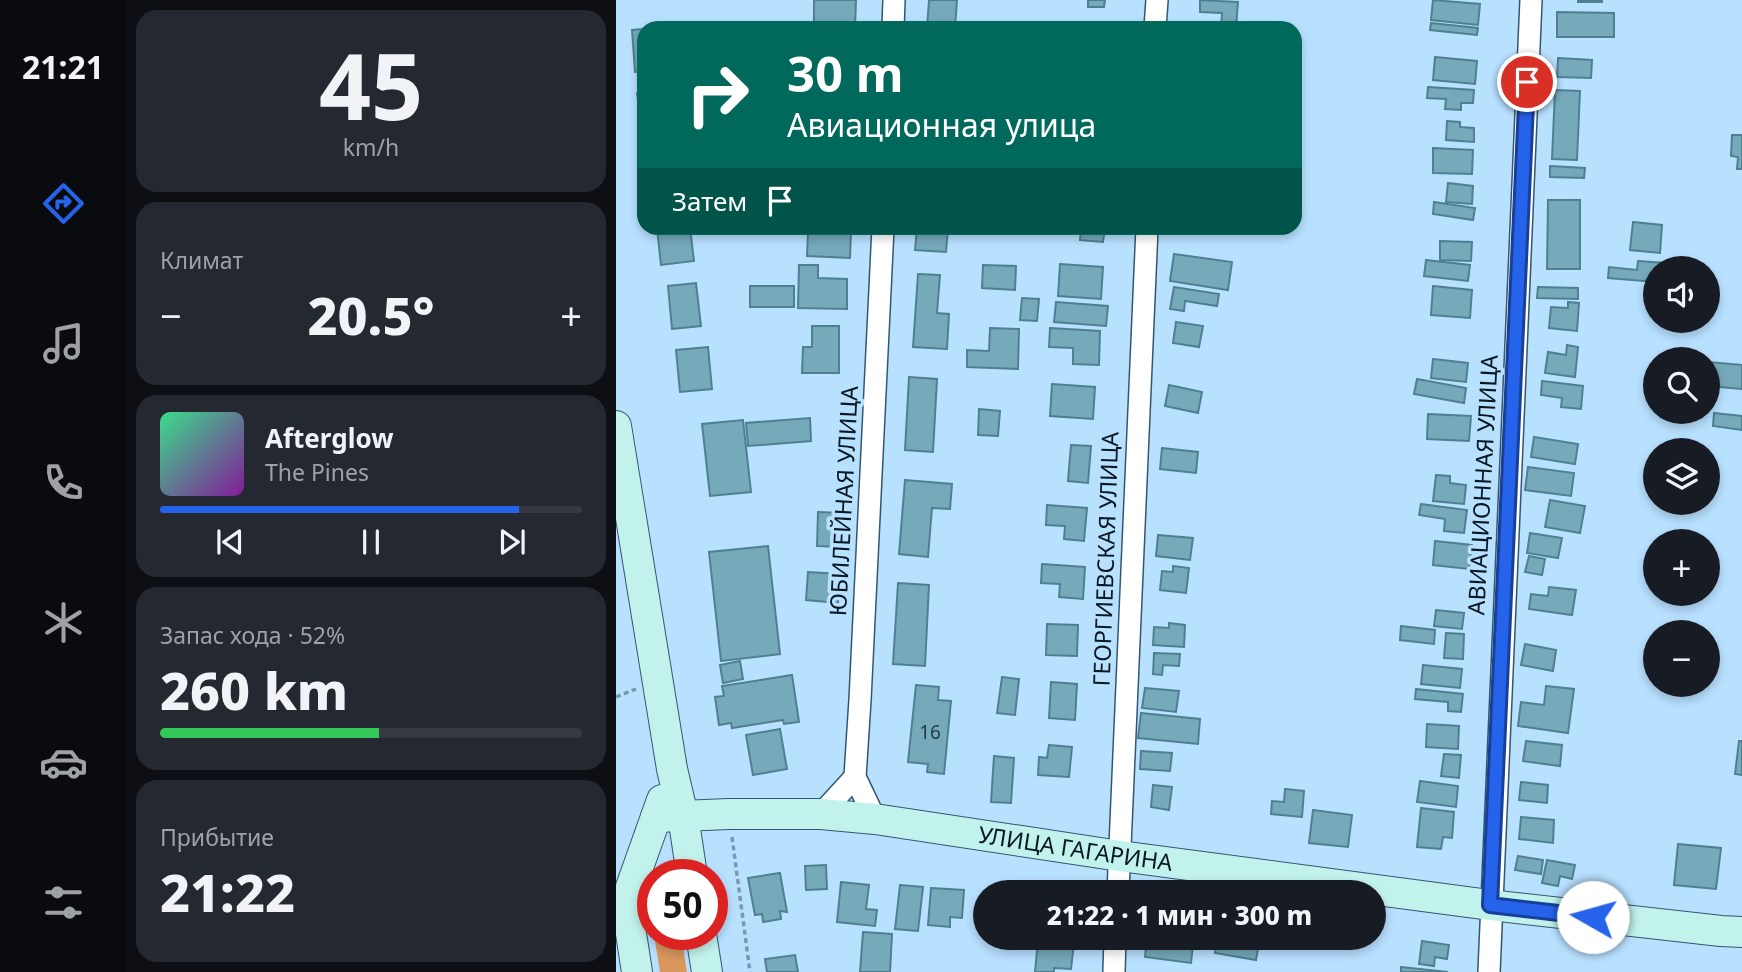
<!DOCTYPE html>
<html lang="ru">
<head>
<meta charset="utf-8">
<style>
	body { margin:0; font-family:"Noto Sans",sans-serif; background:#242831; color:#f1f3f6; height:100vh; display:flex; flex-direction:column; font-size:26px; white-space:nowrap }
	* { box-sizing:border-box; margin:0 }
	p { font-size:23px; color:#9ea1a6 }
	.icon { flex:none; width:38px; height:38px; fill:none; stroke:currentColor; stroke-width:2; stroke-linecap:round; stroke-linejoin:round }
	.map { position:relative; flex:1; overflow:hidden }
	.sheet { display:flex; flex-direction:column; gap:10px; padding:10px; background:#0d0f14; width:490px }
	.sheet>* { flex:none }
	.hud { position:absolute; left:21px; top:21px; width:665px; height:214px; border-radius:21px; box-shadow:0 4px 10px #0003; background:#00695c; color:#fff; overflow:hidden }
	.buttons { position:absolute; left:1027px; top:256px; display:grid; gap:14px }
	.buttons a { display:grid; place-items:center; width:77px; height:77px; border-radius:50%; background:#171b24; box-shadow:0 4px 10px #0003; font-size:35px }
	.speed { position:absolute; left:21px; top:859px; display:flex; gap:14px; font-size:35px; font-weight:700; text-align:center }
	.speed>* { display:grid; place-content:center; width:91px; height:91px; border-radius:50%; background:#171b24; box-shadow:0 4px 10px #0003; line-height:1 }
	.speed .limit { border:10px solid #d22; background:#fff; color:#111 }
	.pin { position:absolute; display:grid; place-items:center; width:60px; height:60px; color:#fff; margin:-30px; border:4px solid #fff; border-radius:50%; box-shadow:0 2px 7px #0007 }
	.me { position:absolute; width:77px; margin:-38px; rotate:277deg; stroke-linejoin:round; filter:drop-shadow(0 0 5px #0008) }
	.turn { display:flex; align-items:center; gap:24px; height:147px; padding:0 35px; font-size:32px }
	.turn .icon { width:91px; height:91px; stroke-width:2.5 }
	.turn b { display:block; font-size:49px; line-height:60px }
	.then { display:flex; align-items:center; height:66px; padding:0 35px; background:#0003; gap:14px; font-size:26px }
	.big { font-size:52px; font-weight:800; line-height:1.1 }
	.sheet .widget { flex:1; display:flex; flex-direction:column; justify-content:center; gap:10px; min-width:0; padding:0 24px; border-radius:21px; background:#242831 }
	.sheet .dial { align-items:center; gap:0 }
	.dial b { font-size:91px; line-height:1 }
	.song { display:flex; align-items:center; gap:21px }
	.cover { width:84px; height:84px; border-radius:10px; background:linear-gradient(135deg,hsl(150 70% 55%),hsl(290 70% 35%)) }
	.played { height:7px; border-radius:4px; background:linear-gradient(90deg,#2563eb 85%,#363941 85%) }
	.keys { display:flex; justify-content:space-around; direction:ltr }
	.heat { display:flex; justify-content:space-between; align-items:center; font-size:38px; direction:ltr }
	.charge { height:10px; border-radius:5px; background:linear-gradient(90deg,#34c759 52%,#363941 0) }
	.trip { position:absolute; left:357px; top:880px; width:413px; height:70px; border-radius:35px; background:#171b24; box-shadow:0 4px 10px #0003; font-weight:800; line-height:70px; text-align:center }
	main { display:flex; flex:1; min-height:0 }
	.dock { display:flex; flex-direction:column; width:126px; justify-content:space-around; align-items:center; background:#090b0e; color:#9ea1a6 }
	.dock .icon { width:49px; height:49px }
	.dock .current { color:#2563eb }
	.dock b { font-size:32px; color:#f1f3f6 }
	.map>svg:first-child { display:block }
</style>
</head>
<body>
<main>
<nav class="dock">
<b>21:21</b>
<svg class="icon current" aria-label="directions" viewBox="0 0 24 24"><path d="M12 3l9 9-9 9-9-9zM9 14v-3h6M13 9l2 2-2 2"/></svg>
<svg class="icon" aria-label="music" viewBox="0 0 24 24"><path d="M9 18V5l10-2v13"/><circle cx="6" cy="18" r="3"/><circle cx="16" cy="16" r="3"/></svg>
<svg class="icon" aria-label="phone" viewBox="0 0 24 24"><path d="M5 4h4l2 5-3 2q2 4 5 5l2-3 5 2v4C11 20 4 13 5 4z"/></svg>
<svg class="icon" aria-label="climate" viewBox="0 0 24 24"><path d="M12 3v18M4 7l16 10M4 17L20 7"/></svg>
<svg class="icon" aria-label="car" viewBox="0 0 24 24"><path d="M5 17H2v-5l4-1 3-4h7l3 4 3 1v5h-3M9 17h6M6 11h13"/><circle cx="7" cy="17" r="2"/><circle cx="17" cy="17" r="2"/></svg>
<svg class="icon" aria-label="filters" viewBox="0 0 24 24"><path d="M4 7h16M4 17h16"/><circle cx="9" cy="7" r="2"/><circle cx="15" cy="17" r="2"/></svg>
</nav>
<section class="sheet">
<div class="widget dial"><b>45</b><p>km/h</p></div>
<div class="widget"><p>Климат</p>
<div class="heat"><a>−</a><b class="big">20.5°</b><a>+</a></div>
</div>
<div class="widget">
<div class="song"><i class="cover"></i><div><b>Afterglow</b><p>The Pines</p></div></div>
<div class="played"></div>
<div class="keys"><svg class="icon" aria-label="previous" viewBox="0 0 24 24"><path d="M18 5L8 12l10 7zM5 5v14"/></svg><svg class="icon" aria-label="pause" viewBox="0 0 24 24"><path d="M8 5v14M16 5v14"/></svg><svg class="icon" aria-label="next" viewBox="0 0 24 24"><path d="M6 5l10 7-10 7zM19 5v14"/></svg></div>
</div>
<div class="widget"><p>Запас хода · 52%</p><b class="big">260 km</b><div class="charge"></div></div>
<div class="widget"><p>Прибытие</p><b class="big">21:22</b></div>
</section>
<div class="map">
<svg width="1126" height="972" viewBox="0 0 1126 972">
	<rect width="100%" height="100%" fill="#b8e0ff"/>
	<!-- green -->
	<polygon fill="#d9975d" points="38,935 65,935 71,972 44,972"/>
	<!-- building -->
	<g fill="#76a9ba" stroke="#4e8091" stroke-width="2">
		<polygon points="198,0 240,0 239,28 198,28"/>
		<polygon points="313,0 341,0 339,28 311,28"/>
		<polygon points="472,0 489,0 488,7 472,7"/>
		<polygon points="584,0 622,2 620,28 605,28 606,13 584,12"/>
		<polygon points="817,0 864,4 862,25 815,20"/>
		<rect x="962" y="0" width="24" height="2"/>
		<polygon points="941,12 998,13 998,37 941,37"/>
		<polygon points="815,23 862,28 861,35 814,30"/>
		<polygon points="28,29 28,71 19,72 16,30"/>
		<polygon points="819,57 861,61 859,84 817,80"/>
		<polygon points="942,58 976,60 975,78 941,77"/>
		<polygon points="812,87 858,90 857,103 845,103 845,110 829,109 830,99 811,98"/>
		<polygon points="939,90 964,91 961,160 936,159"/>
		<polygon points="28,92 28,142 21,93"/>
		<polygon points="831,121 844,122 844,127 858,128 858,142 830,140"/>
		<polygon points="1116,135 1126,135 1126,169 1121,169 1122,157 1115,156"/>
		<polygon points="817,148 857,150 856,174 817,173"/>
		<polygon points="934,166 969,168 968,178 934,177"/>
		<polygon points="832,183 857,186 856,204 830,202"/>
		<polygon points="932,200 964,200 964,269 931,269"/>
		<polygon points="818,202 859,208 857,220 817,214"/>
		<polygon points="1017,222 1046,225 1044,253 1014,250"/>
		<polygon points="41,228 74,228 78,261 45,265"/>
		<polygon points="301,228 332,228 330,252 299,250"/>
		<polygon points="465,228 489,228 487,242 464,240"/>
		<polygon points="192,231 235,232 234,258 191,256"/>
		<polygon points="824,241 856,242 855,261 824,260"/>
		<polygon points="558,254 616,262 612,290 554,281"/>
		<polygon points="810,260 854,265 852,281 808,276"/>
		<polygon points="1022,261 1080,265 1080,268 1040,268 1040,282 992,278 993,267 1021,270"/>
		<polygon points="444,264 487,267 485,299 442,296"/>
		<polygon points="183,265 202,265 202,278 231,279 231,309 182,308"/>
		<polygon points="367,265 400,266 399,290 366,288"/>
		<polygon points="302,274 324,275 321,313 333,314 331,349 297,347"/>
		<polygon points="80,283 85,326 56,329 52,286"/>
		<rect x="134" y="286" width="44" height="21"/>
		<polygon points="817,286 856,290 854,318 815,315"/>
		<polygon points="558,287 603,294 601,306 569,301 568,311 554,309"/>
		<polygon points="922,287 962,288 962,299 921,298"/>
		<polygon points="406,298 423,299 421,321 404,320"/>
		<polygon points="440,302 492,306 490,326 438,322"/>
		<polygon points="952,302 963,303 961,331 933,328 935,307 952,308"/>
		<polygon points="560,322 587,326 583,347 557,343"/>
		<polygon points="196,326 223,326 223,373 186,373 187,347 196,347"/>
		<polygon points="374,328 403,329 402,369 351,367 351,350 373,351"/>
		<polygon points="434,328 484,331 483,365 457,364 457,348 433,347"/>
		<polygon points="951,345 962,347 959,377 929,373 932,352 950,355"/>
		<polygon points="92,347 96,389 64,392 60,350"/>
		<polygon points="817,359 852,363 850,382 815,378"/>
		<polygon points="1093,362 1126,365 1126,389 1092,386"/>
		<polygon points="293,377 321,379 317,452 289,450"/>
		<polygon points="801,379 850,388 848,403 798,394"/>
		<polygon points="926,381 967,386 965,409 945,407 946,398 925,395"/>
		<polygon points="436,384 479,387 477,419 434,416"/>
		<polygon points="553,385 586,392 582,413 549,406"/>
		<polygon points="363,409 384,411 382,436 362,435"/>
		<polygon points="1098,413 1126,416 1126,430 1097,426"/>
		<polygon points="812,414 855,416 853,441 811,439"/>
		<polygon points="194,418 195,441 132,446 130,423"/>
		<polygon points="127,420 135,492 94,496 86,424"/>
		<polygon points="918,437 962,444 959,464 915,457"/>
		<polygon points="455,445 475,446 472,483 452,481"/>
		<polygon points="546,448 582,452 580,473 544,469"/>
		<polygon points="912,467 958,473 955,496 909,490"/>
		<polygon points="820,475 834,476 834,483 850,485 848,504 817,501"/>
		<polygon points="289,480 336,484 334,509 316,508 312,557 283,554"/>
		<polygon points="934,500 969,506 964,533 929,527"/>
		<polygon points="805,504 851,510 848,533 828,531 829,519 803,515"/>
		<polygon points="431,505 471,508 468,541 448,539 449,526 430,525"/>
		<polygon points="202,512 228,513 227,547 201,546"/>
		<polygon points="914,533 946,538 942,558 911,553"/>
		<polygon points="542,535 577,538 574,560 540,556"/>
		<polygon points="819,541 856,545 853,569 817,565"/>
		<polygon points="152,546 164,654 105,661 93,552"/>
		<polygon points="913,556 929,559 926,575 909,572"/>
		<polygon points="426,564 469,567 467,599 443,597 444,584 425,583"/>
		<polygon points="557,566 573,568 570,593 544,590 546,571 557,572"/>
		<polygon points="192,572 224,574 222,603 190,600"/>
		<polygon points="282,583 313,585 309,666 277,664"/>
		<polygon points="933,587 960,590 956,615 913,609 915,594 932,596"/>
		<polygon points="820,610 848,613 846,629 818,626"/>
		<polygon points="553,623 569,625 568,647 537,645 538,627 553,628"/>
		<polygon points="431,624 462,625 461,656 430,655"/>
		<polygon points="785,626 819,630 818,644 784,640"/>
		<polygon points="830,633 848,634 847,659 828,658"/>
		<polygon points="909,644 940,650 937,671 905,665"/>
		<polygon points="538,653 564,654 563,666 547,665 546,675 537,674"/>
		<polygon points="124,661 127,679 107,683 104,665"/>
		<polygon points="807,665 846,669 844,688 805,684"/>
		<polygon points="176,675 183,722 168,724 167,720 116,728 115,723 103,725 99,697 108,696 106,686"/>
		<polygon points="386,677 403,679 399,715 381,713"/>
		<polygon points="435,682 461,684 459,720 433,718"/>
		<polygon points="300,685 323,687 322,700 335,701 328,774 311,772 312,764 292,762"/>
		<polygon points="930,686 958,689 952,733 902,726 905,702 928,705"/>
		<polygon points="529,688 563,691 560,712 526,708"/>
		<polygon points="800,689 847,694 845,712 832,711 832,702 799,699"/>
		<polygon points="525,713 584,719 582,744 522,738"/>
		<polygon points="811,724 843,726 842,749 810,747"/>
		<polygon points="164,729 171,769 137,775 130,735"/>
		<polygon points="910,741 946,745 944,766 907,761"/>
		<polygon points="1123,741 1126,741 1126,775 1119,774"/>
		<polygon points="433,745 456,747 453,777 422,775 423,757 431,758"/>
		<polygon points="525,751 556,753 554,771 524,769"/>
		<polygon points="828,754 845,755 843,778 825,776"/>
		<polygon points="378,756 398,758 395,803 375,802"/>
		<polygon points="804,781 842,786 840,807 801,802"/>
		<polygon points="905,782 932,785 931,803 903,800"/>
		<polygon points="537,785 556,787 553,810 535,807"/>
		<polygon points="669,789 688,791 686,817 655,814 656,801 668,802"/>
		<polygon points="805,808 838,812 836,838 827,837 825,849 801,847"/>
		<polygon points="697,810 736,815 732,847 693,843"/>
		<polygon points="905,817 938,820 937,843 903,839"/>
		<polygon points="1062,844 1105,848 1100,889 1058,885"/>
		<polygon points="902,856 927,860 925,874 899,870"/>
		<polygon points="931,860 959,865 956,879 944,876 942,886 926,883"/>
		<polygon points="210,865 211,889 190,890 189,866"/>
		<polygon points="164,873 171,912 164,911 165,919 147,922 146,914 139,915 132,878"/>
		<polygon points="225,882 253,885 250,909 261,910 259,926 221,922"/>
		<polygon points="284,885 307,887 302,931 279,929"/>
		<polygon points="315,888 348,890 346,918 334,917 334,927 312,925"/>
		<polygon points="368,894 369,895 369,922 366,922"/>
		<polygon points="247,932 276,934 274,972 244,972"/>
		<polygon points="531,938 551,938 551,942 577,945 575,963 529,957"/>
		<polygon points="601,938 644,938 640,960 599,953"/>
		<polygon points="422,940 458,943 455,969 438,968 438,972 419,972"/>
		<polygon points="806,941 833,945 831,959 819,957 818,966 803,964"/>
		<polygon points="179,955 182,972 151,972 149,959"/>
		<polygon points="785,967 832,972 785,972"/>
	</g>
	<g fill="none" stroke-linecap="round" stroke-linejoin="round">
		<!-- street casing -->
		<g stroke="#335771" stroke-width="24">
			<g id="street">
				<polyline points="277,28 278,0"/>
				<polyline points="539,28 541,0"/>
				<polyline points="205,814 239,777"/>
				<polyline points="259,819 239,777 244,700 267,228"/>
				<polyline points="502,892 531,228"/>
				<polyline points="498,972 499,938"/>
				<polyline points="873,972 915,0"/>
			</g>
		</g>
		<!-- secondary casing -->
		<g stroke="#335771" stroke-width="32">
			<g id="secondary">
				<polyline points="0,426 56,769 67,816 76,875"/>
				<path id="s1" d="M40,817L113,814H205L259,819L504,856L874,905L1105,931L1126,932"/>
				<polyline points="85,934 91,972"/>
				<polyline points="21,972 10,901 46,800"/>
			</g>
		</g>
		<!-- path -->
		<g stroke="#7a99b1" stroke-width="3.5" stroke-dasharray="5 3.5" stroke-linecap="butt">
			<polyline points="0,697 20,689"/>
			<polyline points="116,837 134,972"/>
		</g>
		<!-- street -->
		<use href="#street" stroke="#fff" stroke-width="21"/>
		<!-- secondary -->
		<use href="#secondary" stroke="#c1f2ec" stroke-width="30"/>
	</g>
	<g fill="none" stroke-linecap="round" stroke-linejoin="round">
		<!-- route casing -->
		<g stroke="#184099" stroke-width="18">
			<polyline id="route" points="911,82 874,905 977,917"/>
		</g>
		<!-- route -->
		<use href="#route" stroke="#2563eb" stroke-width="12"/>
	</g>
	<g text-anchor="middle" stroke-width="7" stroke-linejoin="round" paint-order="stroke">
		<!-- number labels -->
		<g font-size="19" fill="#243c49">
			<text x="314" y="739">16</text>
		</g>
		<!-- street labels -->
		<g font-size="23" fill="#091823" stroke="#b8e0ff">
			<text transform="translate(867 485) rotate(-87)" y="8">АВИАЦИОННАЯ УЛИЦА</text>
			<text transform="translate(228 501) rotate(-87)" y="8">ЮБИЛЕЙНАЯ УЛИЦА</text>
			<text transform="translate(490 559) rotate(-88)" y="8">ГЕОРГИЕВСКАЯ УЛИЦА</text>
			<text dy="8" stroke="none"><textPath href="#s1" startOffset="422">УЛИЦА ГАГАРИНА</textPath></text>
		</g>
	</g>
</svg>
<div class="buttons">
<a><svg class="icon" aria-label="sound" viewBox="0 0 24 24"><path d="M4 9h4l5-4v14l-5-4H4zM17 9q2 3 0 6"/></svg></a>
<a><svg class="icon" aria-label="search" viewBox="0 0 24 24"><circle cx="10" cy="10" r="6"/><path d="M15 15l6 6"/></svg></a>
<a><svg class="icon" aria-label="layers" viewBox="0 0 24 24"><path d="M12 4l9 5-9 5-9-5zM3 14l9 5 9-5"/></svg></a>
<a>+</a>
<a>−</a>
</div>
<div class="speed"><div class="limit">50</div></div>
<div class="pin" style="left:911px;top:82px;background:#d93025"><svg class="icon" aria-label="arrive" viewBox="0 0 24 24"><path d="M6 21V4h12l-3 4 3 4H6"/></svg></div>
<svg class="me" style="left:977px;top:917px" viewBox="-20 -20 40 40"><circle r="19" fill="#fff"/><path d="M0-13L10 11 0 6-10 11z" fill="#2563eb"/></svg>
<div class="trip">21:22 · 1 мин · 300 m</div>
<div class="hud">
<div class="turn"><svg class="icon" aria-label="right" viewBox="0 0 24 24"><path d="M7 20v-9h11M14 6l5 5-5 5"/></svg><div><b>30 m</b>Авиационная улица</div></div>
<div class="then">Затем<svg class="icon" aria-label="arrive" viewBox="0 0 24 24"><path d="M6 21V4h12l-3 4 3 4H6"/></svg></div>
</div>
</div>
</main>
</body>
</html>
